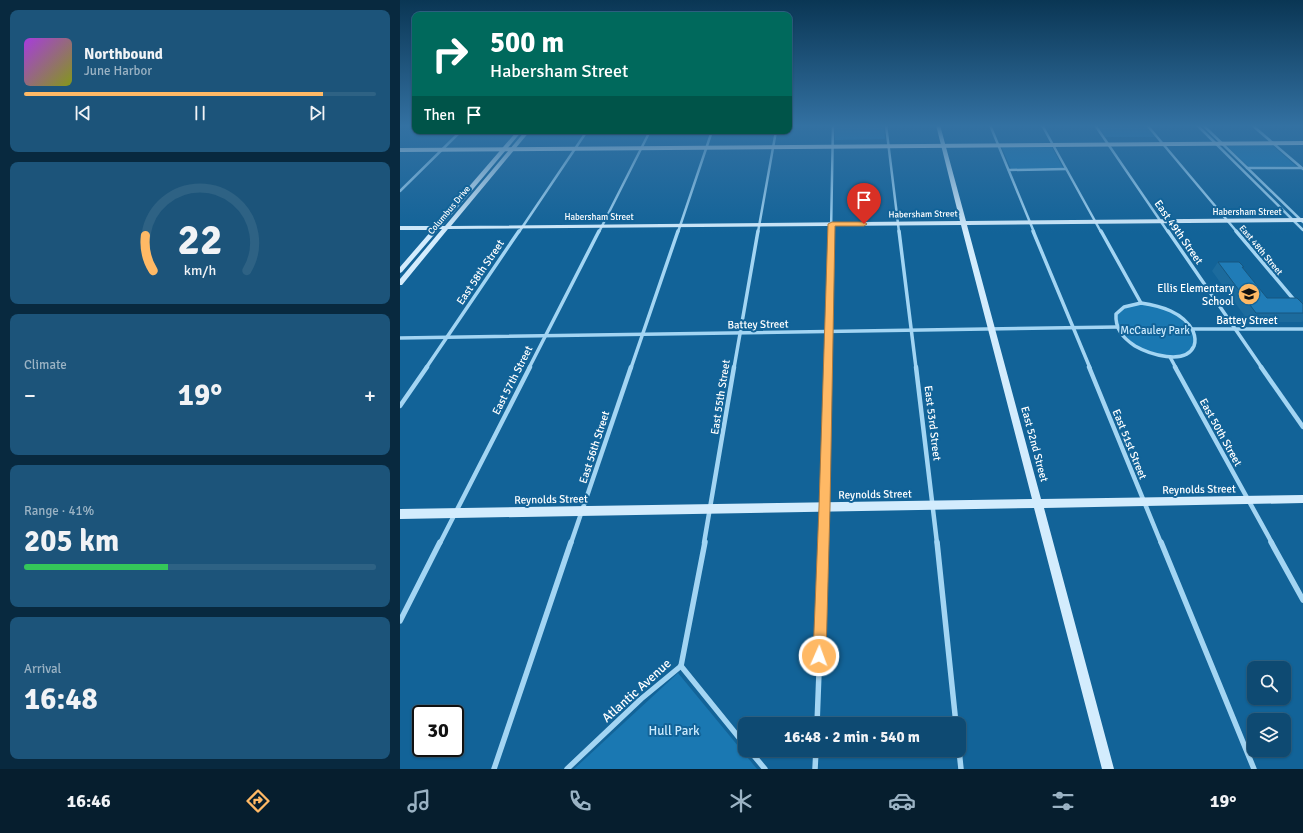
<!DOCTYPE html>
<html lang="en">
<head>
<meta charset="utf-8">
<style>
	body { margin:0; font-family:Signika,sans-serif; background:#1c547a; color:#f1f3f6; height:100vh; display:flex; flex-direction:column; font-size:15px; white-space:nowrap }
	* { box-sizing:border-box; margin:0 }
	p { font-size:13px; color:#9bb3c4 }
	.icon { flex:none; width:22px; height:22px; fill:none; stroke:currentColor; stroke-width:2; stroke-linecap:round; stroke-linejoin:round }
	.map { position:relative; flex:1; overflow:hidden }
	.panel { display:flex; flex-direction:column; gap:10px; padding:10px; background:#08293f; width:400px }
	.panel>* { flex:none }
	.banner { position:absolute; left:12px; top:12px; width:380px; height:122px; border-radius:8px; box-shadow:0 1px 3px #0004,0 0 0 1px #2e6284; background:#00695c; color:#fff; overflow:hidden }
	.buttons { position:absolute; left:847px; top:661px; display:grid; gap:8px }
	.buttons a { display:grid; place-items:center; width:44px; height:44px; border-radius:8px; background:#0e4a72; box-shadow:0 1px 3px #0004,0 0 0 1px #2e6284; font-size:20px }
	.speed { position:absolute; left:12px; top:705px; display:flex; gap:8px; font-size:20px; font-weight:700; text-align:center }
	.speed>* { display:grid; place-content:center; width:52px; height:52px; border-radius:50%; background:#0e4a72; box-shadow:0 1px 3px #0004,0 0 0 1px #2e6284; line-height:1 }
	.speed .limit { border:2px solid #111; border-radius:6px; background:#fff; color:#111 }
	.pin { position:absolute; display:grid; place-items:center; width:34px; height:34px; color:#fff; margin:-41px -17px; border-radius:50% 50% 50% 0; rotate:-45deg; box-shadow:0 0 4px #0007 }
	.pin .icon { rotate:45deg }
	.me { position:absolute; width:44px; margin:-22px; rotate:2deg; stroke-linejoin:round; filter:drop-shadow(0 0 3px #0008) }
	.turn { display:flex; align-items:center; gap:14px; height:84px; padding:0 12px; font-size:18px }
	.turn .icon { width:52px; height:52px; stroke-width:2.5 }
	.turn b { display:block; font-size:28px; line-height:34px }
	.then { display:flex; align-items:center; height:38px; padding:0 12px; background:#0003; gap:8px; font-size:15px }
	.big { font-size:30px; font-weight:700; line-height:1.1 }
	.panel .widget { flex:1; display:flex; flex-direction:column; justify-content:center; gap:6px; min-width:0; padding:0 14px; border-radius:8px; background:#1c547a }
	.panel .dial { align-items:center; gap:0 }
	.dial svg { height:104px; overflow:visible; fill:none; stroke:#2e6284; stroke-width:7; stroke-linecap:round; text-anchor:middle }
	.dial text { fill:#f1f3f6; stroke:none }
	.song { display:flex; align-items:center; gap:12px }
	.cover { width:48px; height:48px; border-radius:6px; background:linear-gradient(135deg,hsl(280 70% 55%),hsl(70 70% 35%)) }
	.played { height:4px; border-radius:2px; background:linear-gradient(90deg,#ffb965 85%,#2e6284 85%) }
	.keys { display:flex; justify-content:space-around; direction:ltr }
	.heat { display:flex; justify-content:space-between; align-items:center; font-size:22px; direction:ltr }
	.charge { height:6px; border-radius:3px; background:linear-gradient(90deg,#34c759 41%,#2e6284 0) }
	.trip { position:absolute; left:338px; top:717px; width:228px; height:40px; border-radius:8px; background:#0e4a72; box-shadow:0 1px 3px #0004,0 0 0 1px #2e6284; font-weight:700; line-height:40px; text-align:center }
	.dock { display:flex; height:64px; justify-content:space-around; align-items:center; background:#061e2e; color:#9bb3c4 }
	.dock .icon { width:28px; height:28px }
	.dock .selected { color:#ffb965 }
	.dock b { font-size:18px; color:#f1f3f6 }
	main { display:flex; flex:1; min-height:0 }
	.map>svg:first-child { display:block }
</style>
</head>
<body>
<main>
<section class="panel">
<div class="widget">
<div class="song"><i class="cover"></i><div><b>Northbound</b><p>June Harbor</p></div></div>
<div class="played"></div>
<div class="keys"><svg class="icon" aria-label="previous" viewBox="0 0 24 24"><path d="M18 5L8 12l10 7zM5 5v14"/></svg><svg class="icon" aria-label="pause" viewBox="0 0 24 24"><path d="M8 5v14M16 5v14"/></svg><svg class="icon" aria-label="next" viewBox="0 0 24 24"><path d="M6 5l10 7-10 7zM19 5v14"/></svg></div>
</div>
<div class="widget dial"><svg viewBox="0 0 100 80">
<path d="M14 69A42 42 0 1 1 86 69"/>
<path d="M14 69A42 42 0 0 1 8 42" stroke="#ffb965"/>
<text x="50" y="56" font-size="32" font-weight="700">22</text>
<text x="50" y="72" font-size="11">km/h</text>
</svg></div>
<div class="widget"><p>Climate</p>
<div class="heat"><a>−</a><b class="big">19°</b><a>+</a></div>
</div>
<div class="widget"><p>Range · 41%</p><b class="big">205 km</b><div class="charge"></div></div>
<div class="widget"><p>Arrival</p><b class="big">16:48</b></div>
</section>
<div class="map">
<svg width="903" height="769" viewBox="0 0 903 769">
	<rect width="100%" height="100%" fill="#126398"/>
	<!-- green -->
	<g fill="#1a78b2">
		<polygon points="435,125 484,125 485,139 435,140"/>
		<polygon points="697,125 745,125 755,137 705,137"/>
		<polygon points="651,145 663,168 611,169 601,146"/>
		<polygon points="872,145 896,166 849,167 827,146"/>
		<polygon points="741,303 771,311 792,329 795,342 789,352 770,357 736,347 717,327 717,314 720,310"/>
		<polygon points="278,673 357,769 174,769"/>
	</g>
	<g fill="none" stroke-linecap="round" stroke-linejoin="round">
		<!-- street-far3 -->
		<g stroke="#a3d5f3" stroke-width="2.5">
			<polyline points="486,125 499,232"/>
			<polyline points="590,125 634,232"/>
			<polyline points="642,125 701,232"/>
			<polyline points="695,125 768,232"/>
			<polyline points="747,125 837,232"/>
			<polyline points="797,125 903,230"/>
			<polyline points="803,125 903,222"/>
			<polyline points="852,125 903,169"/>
			<polyline points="847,168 901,168"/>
			<polyline points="609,170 666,169"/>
			<polyline points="0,191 61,131"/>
			<polyline points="119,232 187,131"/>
			<polyline points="199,232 250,131"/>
			<polyline points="278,232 312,131"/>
			<polyline points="358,232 376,131"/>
			<polyline points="431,232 433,125"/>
		</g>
		<!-- street-far2 -->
		<g stroke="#a3d5f3" stroke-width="3.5">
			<polyline points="499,231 516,368"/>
			<polyline points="633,231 690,368"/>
			<polyline points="701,231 741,303"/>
			<polyline points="768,231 862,368"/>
			<polyline points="836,231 895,301"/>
			<path d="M741,303C761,306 783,312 793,331C795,336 796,341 794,346C785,366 749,354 735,346C723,338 715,329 716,314L724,307Z"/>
			<polyline points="792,329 903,329"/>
			<polyline points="0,338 717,327"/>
			<polyline points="770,357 776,368"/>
			<polyline points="26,368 119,231"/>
			<polyline points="129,368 199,231"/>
			<polyline points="231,368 278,231"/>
			<polyline points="334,368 358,231"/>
			<polyline points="428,368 431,231"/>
		</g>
		<!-- street-far1 -->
		<g stroke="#a3d5f3" stroke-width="4.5">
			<polyline points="516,367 537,543"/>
			<polyline points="689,367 761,543"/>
			<polyline points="775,367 872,543"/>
			<polyline points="861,367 903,427"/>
			<polyline points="0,406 27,367"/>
			<polyline points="40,543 130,367"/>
			<polyline points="171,543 231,367"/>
			<polyline points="304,543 334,367"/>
			<polyline points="424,543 428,367"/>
		</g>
		<!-- street -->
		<g stroke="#a3d5f3" stroke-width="5.5">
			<polyline points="537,542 556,724"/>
			<polyline points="761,542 854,769"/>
			<polyline points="871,542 903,600"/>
			<polyline points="0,621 40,542"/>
			<polyline points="281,666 305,542"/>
			<polyline points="281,666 345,745"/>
			<polyline points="417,724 424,542"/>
			<polyline points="349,750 365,769"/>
			<polyline points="559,750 561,769"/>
			<polyline points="94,769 171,542"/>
			<polyline points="167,769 241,699 281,666"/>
			<polyline points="415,769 416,750"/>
		</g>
		<!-- secondary -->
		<polygon fill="#d3ecfd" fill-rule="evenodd" points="536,125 540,125 566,221 903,218 903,222 567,225 641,499 903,495 903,503 644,508 714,769 702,769 634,508 0,519 0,509 632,499 561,225 48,229 2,285 0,285 0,279 42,229 39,229 2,272 0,273 0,267 32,230 0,230 0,226 35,226 117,131 122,131 42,226 45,226 125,131 130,131 51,226 560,221"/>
		<!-- primary -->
		<polygon fill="#eff8ff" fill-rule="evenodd" points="903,141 903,145 0,152 0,148"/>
	</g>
	<!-- wall -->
	<polygon fill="#1c6b9d" points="818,262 844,267 843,268 867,298 903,304 903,321 902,322 849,322 812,271"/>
	<!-- building -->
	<polygon fill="#207cb7" stroke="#165780" points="818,262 839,262 844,267 842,267 867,298 897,298 903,304 903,313 856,313"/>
	<!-- sky -->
	<linearGradient id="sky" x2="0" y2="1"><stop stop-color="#0a3654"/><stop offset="0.54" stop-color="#3371a2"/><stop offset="1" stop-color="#3371a2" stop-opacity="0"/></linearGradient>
	<rect width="903" height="233" fill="url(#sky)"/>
	<!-- route -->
	<polygon fill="#ffb965" stroke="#a67842" points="432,222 464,222 467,224 464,226 435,226 430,507 426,656 424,660 419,662 415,660 413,656 419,507 428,224"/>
	<!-- icons -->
	<defs>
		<g id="school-disc" transform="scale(1.15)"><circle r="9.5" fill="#ffb965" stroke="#126398"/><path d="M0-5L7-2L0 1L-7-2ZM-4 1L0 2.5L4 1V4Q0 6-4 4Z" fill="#111"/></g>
	</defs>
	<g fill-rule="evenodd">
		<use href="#school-disc" x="849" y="294"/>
	</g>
	<g text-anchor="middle" stroke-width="4" stroke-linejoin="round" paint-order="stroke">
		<!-- far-street labels -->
		<g font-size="9" fill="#fff" stroke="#126398">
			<text transform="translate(49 210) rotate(-50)" y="3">Columbus Drive</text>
			<text x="847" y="215">Habersham Street</text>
			<text transform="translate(523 214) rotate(-1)" y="3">Habersham Street</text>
			<text x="199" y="220">Habersham Street</text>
			<text transform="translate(861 250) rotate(50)" y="3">East 48th Street</text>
		</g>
		<!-- street labels -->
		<g font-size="11" fill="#fff" stroke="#126398">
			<text transform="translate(779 232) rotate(55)" y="4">East 49th Street</text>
			<text transform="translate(80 272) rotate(-56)" y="4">East 58th Street</text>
			<text x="847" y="324">Battey Street</text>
			<text transform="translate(358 324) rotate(-1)" y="4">Battey Street</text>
			<text transform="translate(112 380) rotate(-63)" y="4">East 57th Street</text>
			<text transform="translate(320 397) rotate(-81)" y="4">East 55th Street</text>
			<text transform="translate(533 423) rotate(83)" y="4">East 53rd Street</text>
			<text transform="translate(821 432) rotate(61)" y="4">East 50th Street</text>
			<text transform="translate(635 444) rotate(75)" y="4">East 52nd Street</text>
			<text transform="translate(730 444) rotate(68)" y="4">East 51st Street</text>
			<text transform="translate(194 447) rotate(-72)" y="4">East 56th Street</text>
			<text transform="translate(799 489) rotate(-1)" y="4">Reynolds Street</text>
			<text transform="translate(475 494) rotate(-1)" y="4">Reynolds Street</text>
			<text transform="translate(151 499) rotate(-1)" y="4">Reynolds Street</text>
		</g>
		<!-- poi labels -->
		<g font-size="11" fill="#fff" stroke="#126398" text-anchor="end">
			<text x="834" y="292">Ellis Elementary<tspan x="834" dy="13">School</tspan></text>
		</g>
		<!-- park labels -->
		<g font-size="11" fill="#cbeafd" stroke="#126398">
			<text x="755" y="334">McCauley Park</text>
		</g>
		<!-- near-street labels -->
		<g font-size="13" fill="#fff" stroke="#126398">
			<text transform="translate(236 690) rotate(-42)" y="5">Atlantic Avenue</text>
		</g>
		<!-- near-park labels -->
		<g font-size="13" fill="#cbeafd" stroke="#126398">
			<text x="274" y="735">Hull Park</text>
		</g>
	</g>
</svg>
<div class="buttons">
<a><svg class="icon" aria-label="search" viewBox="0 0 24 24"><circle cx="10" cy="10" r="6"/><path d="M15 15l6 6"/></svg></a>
<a><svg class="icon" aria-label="layers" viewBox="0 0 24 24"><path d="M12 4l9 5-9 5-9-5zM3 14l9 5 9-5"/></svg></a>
</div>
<div class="speed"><div class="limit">30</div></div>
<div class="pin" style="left:464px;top:224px;background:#d93025"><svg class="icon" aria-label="arrive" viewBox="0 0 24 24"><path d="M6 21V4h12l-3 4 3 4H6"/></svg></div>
<svg class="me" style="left:419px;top:656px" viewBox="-20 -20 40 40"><circle r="17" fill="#ffb965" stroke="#fff" stroke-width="3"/><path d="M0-11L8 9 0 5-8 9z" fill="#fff"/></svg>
<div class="trip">16:48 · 2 min · 540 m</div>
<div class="banner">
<div class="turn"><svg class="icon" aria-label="right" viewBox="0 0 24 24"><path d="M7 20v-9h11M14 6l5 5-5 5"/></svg><div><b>500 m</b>Habersham Street</div></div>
<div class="then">Then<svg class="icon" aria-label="arrive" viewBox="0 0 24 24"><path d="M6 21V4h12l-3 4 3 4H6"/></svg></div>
</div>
</div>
</main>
<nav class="dock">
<b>16:46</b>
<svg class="icon selected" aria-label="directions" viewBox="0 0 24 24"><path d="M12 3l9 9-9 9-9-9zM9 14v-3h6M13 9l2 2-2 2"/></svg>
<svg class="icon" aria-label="music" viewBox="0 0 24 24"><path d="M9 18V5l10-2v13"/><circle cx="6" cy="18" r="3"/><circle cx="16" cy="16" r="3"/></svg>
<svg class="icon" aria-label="phone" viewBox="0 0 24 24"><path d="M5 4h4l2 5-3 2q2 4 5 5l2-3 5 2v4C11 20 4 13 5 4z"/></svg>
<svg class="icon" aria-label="climate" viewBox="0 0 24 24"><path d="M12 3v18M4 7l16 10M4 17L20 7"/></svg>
<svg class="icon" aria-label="car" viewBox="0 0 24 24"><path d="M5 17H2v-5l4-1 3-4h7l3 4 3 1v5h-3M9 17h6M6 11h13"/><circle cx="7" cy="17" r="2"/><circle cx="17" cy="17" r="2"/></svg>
<svg class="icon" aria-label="filters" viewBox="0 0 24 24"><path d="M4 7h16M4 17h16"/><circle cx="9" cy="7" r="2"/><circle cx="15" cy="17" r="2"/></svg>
<b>19°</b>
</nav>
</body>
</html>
